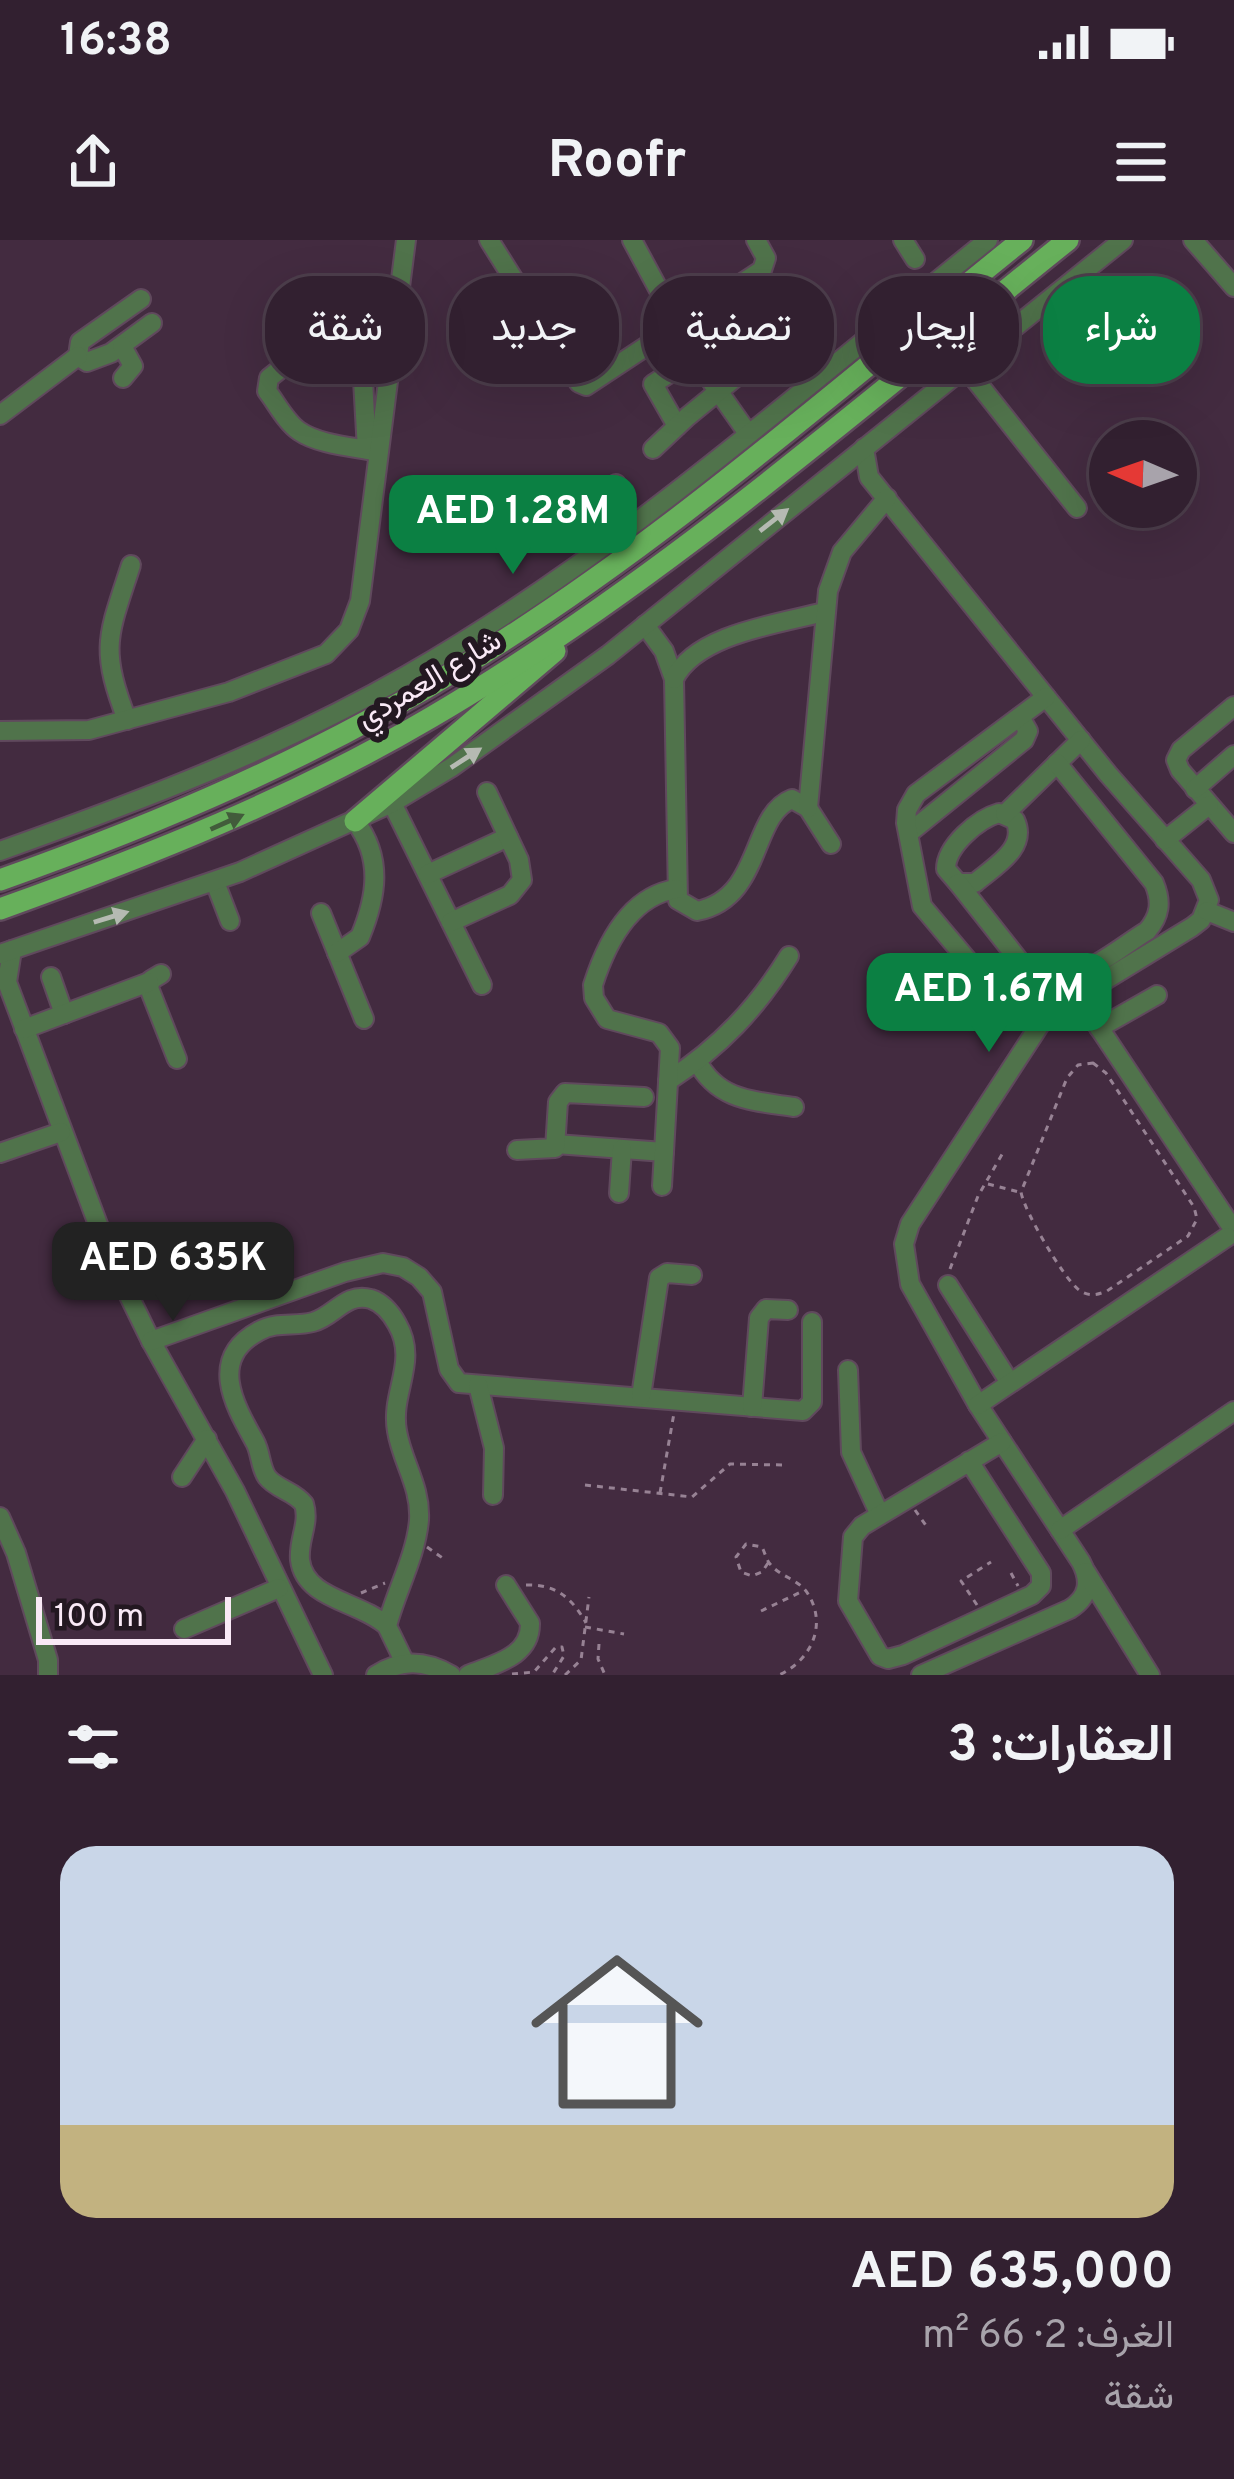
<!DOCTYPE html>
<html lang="ar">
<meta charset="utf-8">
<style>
body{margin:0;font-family:Overpass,Vazirmatn,sans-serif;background:#3a2838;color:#f1f3f6;direction:rtl;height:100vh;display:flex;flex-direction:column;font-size:45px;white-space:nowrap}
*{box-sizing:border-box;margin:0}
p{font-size:39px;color:#a8a3ab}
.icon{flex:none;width:66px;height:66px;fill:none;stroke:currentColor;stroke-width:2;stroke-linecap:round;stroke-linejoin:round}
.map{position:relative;height:1435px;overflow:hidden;direction:ltr}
.details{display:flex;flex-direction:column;background:#322030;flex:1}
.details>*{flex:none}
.banner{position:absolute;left:36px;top:36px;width:1164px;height:108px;direction:rtl;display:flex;gap:24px}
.needle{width:78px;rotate:272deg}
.fabs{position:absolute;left:1089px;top:180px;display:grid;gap:24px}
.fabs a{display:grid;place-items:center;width:108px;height:108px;border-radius:50%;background:#322030;box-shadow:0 12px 48px #0002,0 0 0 3px #4d3e4c;font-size:60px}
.scale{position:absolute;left:36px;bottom:30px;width:195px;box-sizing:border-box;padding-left:12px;border:6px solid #f9e9f6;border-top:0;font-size:33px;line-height:42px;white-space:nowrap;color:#f9e9f6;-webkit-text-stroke:9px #231821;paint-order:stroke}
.price{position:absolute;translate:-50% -102px;padding:0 27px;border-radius:24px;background:#0b8043;color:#fff;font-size:39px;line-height:78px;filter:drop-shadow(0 3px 6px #0008)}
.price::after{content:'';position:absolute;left:50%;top:72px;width:36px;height:27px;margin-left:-18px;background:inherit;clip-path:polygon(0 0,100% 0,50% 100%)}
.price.current{background:#222;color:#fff}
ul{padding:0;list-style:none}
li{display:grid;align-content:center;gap:24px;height:636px;padding:0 60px}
li span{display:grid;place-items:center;height:372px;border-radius:36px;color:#555}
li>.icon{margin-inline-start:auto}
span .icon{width:216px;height:216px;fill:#fffc;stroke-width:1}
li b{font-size:51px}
h2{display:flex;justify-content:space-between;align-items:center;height:144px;padding:0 60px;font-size:51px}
.pill{padding:0 42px;border-radius:48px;background:#322030;box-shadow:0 12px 48px #0002,0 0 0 3px #4d3e4c;font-size:42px;line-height:108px}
.pill.current{background:#0b8043;color:#fff}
.status{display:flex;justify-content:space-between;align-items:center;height:84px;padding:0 60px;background:#322030;direction:ltr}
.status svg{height:33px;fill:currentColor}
header{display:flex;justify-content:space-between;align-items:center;height:156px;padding:0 60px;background:#322030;font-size:54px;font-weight:700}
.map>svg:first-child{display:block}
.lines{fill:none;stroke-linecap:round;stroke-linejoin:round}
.minor-casing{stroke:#60495d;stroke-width:22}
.major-casing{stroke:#60495d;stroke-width:26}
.path{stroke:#978294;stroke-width:3;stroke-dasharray:6 6;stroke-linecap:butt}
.minor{stroke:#50734b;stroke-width:18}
.major{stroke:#67b05b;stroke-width:21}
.oneway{fill:#b5bab2}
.oneway2{fill:#425c3b}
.labels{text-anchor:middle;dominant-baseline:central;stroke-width:12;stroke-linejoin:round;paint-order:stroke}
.street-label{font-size:30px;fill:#f9e9f6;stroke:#231821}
</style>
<div class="status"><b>16:38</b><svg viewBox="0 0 49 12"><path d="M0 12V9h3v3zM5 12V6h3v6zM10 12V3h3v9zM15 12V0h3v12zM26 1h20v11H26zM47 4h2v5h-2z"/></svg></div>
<header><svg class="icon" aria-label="menu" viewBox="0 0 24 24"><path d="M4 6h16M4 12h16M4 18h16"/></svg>Roofr<svg class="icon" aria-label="share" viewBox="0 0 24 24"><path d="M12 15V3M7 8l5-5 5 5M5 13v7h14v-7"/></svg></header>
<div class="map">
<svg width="1234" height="1435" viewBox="0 0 1234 1435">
<rect width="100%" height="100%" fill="#432b40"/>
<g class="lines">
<defs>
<g id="minor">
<polyline points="489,0 579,143 586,146 762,30 766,18 756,0"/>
<polyline points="632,0 697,121 747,192"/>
<polyline points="903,0 915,19"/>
<polyline points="1193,0 1234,47"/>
<polyline points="141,59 80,102 78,116 87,122 111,113 152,83"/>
<polyline points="122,106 133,126 123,138"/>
<polyline points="965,127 1077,268"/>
<polyline points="0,175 78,116"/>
<polyline points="677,186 653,144 695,117"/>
<path d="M864,208l5,29 239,297 93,106 8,20 -8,20 -9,7 -131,80 -20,16 -131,201 -6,20 6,40 68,121 103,157c10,19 8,35 -11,47l-149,66"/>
<polyline points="653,209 687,177 796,88 798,73 789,61 774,61 697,121"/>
<path d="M367,210l-4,-70 -37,-37 -14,1 -43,34 -2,13c10,13 19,31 32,40 20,14 56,16 79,21"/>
<polyline points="616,244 625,258 625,289"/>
<path d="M645,385l19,26 10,28 4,221 19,11c66,-13 53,-96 95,-112l16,9 23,36"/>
<path d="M674,439c22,-45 104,-55 150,-67"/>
<polyline points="1234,466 1181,510 1176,520 1180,530 1234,593"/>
<path d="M127,480c-28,-73 -19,-84 4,-155"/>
<polyline points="0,491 89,490 229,452 326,414 349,390 360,361 406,0"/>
<polyline points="1195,549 1234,515"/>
<polyline points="392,563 482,745"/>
<polyline points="808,568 828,351 842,312 887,258"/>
<path d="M999,573l16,7c13,28 -20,46 -40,63h-17l-12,-14c0,-23 32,-50 53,-56z"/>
<polyline points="1005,574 1081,500"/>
<polyline points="909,593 1024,500 1028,491 1020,477"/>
<polyline points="1165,600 1209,565"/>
<path d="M0,611c140,-50 278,-102 407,-176 210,-120 393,-285 581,-435"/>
<polyline points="428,634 508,597"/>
<polyline points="215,642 230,681"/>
<path d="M958,643l71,90c36,24 86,-23 118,-42 13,-15 15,-29 7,-48l-97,-120"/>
<polyline points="1207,671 1234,682"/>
<polyline points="321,673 364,779"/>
<polyline points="451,682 510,655 522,640 519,620 487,552"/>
<polyline points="12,710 7,742 111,1019 151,1101 235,1251 323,1435"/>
<path d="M337,713l23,-16c17,-41 23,-79 -5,-116"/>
<polyline points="0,714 240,632 392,563 452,527 608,415 1123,0"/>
<polyline points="161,734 151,740 149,748 177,819"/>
<polyline points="51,737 64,774"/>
<polyline points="1078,756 1229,983"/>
<polyline points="1041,783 1002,761 922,666 906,583 907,570 916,554 1046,457"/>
<polyline points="1099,788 1157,755"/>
<polyline points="24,789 149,742"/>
<path d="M697,821c21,40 57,40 97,46"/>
<path d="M668,841c52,-34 89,-73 121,-125"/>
<polyline points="556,904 664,912"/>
<polyline points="517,910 555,908 558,862 565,853 644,857"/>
<polyline points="0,913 61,892"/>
<path d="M662,946l8,-138 -11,-15 -52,-14 -13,-21 -1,-13c13,-41 37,-89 83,-96"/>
<polyline points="619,953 622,909"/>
<polyline points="948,1045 1010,1143"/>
<polyline points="151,1101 345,1032 383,1023 403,1027 419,1037 432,1052 449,1129 459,1143 803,1171 812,1162 812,1082"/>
<polyline points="848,1130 851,1212 880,1275"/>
<polyline points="478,1145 494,1208 493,1255"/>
<polyline points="641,1156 659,1038 667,1033 692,1035"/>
<polyline points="978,1165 1227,997"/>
<polyline points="752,1167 759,1078 766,1069 788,1070"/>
<polyline points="969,1221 1041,1333 1041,1346 1032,1355 903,1415 888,1419 880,1416 848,1361 853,1297 862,1286 1002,1202"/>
<polyline points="182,1237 207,1199"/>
<polyline points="0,1277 16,1313 48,1420 48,1435"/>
<polyline points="1060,1290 1234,1171"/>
<polyline points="1086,1332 1150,1435"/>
<path d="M387,1386c-27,-25 -82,-26 -87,-66 -2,-21 10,-36 4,-56 -10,-13 -28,-15 -37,-27 -7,-10 -6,-24 -12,-35 -20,-36 -48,-83 4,-111 18,-10 36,-4 54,-9 22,-6 32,-30 58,-23 12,4 20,14 26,25 22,38 -7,68 0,107 5,31 24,55 22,89 -3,36 -23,71 -32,106l18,37"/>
<polyline points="184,1389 279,1348"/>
<path d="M376,1435c25,-16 49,-15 75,0"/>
<path d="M468,1435c26,-11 63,-18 62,-52l-24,-38"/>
</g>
<g id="major">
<polyline points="355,581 555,411"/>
<path d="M0,640c161,-57 317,-124 463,-214 200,-122 377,-280 559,-426"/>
<path d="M0,669c148,-53 294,-111 430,-191 229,-134 431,-312 638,-478"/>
</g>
</defs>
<use href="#minor" class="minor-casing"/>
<use href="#major" class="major-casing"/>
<g class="path">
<path d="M1093,823l13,10 88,134 3,12 -9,17 -81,55c-10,4 -18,6 -28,-1 -15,-11 -55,-79 -58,-98l46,-114 11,-13z"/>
<polyline points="988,944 1019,952"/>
<polyline points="950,1029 978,956 1004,911"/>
<polyline points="585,1245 692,1257 730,1224 784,1225"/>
<polyline points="660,1253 674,1173"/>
<polyline points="915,1270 927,1287"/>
<polyline points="427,1307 444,1319"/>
<path d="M768,1323l-6,9 -10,4 -11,-4 -5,-15 10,-13 16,3c3,6 4,12 8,17 10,13 29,15 38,30 20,32 2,67 -29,81"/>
<polyline points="1011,1333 1018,1346"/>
<path d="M526,1345c30,-1 46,13 60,38"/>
<polyline points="361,1353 385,1343"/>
<polyline points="977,1365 961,1341 991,1322"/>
<polyline points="761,1371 803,1351"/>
<polyline points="585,1387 624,1394"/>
<polyline points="599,1404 598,1419 605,1435"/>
<polyline points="512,1434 534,1432 556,1407 562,1407 564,1416 552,1435"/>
<polyline points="565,1435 581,1420 589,1357"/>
</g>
<use href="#minor" class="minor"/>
<use href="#major" class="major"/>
</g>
<defs><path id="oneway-solid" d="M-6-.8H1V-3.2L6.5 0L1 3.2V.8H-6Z" transform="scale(3)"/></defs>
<g class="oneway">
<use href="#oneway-solid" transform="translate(774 280) rotate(-38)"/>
<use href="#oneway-solid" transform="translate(466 518) rotate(-33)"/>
<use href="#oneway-solid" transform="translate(111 677) rotate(-17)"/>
</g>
<use class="oneway2" href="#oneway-solid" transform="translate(227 582) rotate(-24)"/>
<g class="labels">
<g class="street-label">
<text transform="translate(430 441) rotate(-31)">شارع العمردي</text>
</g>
</g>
</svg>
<div class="fabs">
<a><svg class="needle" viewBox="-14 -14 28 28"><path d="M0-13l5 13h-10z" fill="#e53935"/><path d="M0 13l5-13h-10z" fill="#a8a3ab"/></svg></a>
</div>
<div class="scale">100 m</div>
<b class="price" style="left:513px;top:337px">AED 1.28M</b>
<b class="price" style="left:989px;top:815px">AED 1.67M</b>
<b class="price current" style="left:173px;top:1084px">AED 635K</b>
<div class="banner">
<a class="pill current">شراء</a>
<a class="pill">إيجار</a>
<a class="pill">تصفية</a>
<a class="pill">جديد</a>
<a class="pill">شقة</a>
</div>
</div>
<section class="details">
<h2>العقارات: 3<svg class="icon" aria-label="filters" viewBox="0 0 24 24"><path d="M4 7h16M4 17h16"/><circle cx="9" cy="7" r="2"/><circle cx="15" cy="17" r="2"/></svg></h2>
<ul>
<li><span style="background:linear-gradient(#c9d6e8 75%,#c2b280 0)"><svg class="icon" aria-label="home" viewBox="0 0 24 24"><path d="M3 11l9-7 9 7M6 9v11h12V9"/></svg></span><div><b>AED 635,000</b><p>الغرف: 2 · 66 m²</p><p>شقة</p></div></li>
</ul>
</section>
